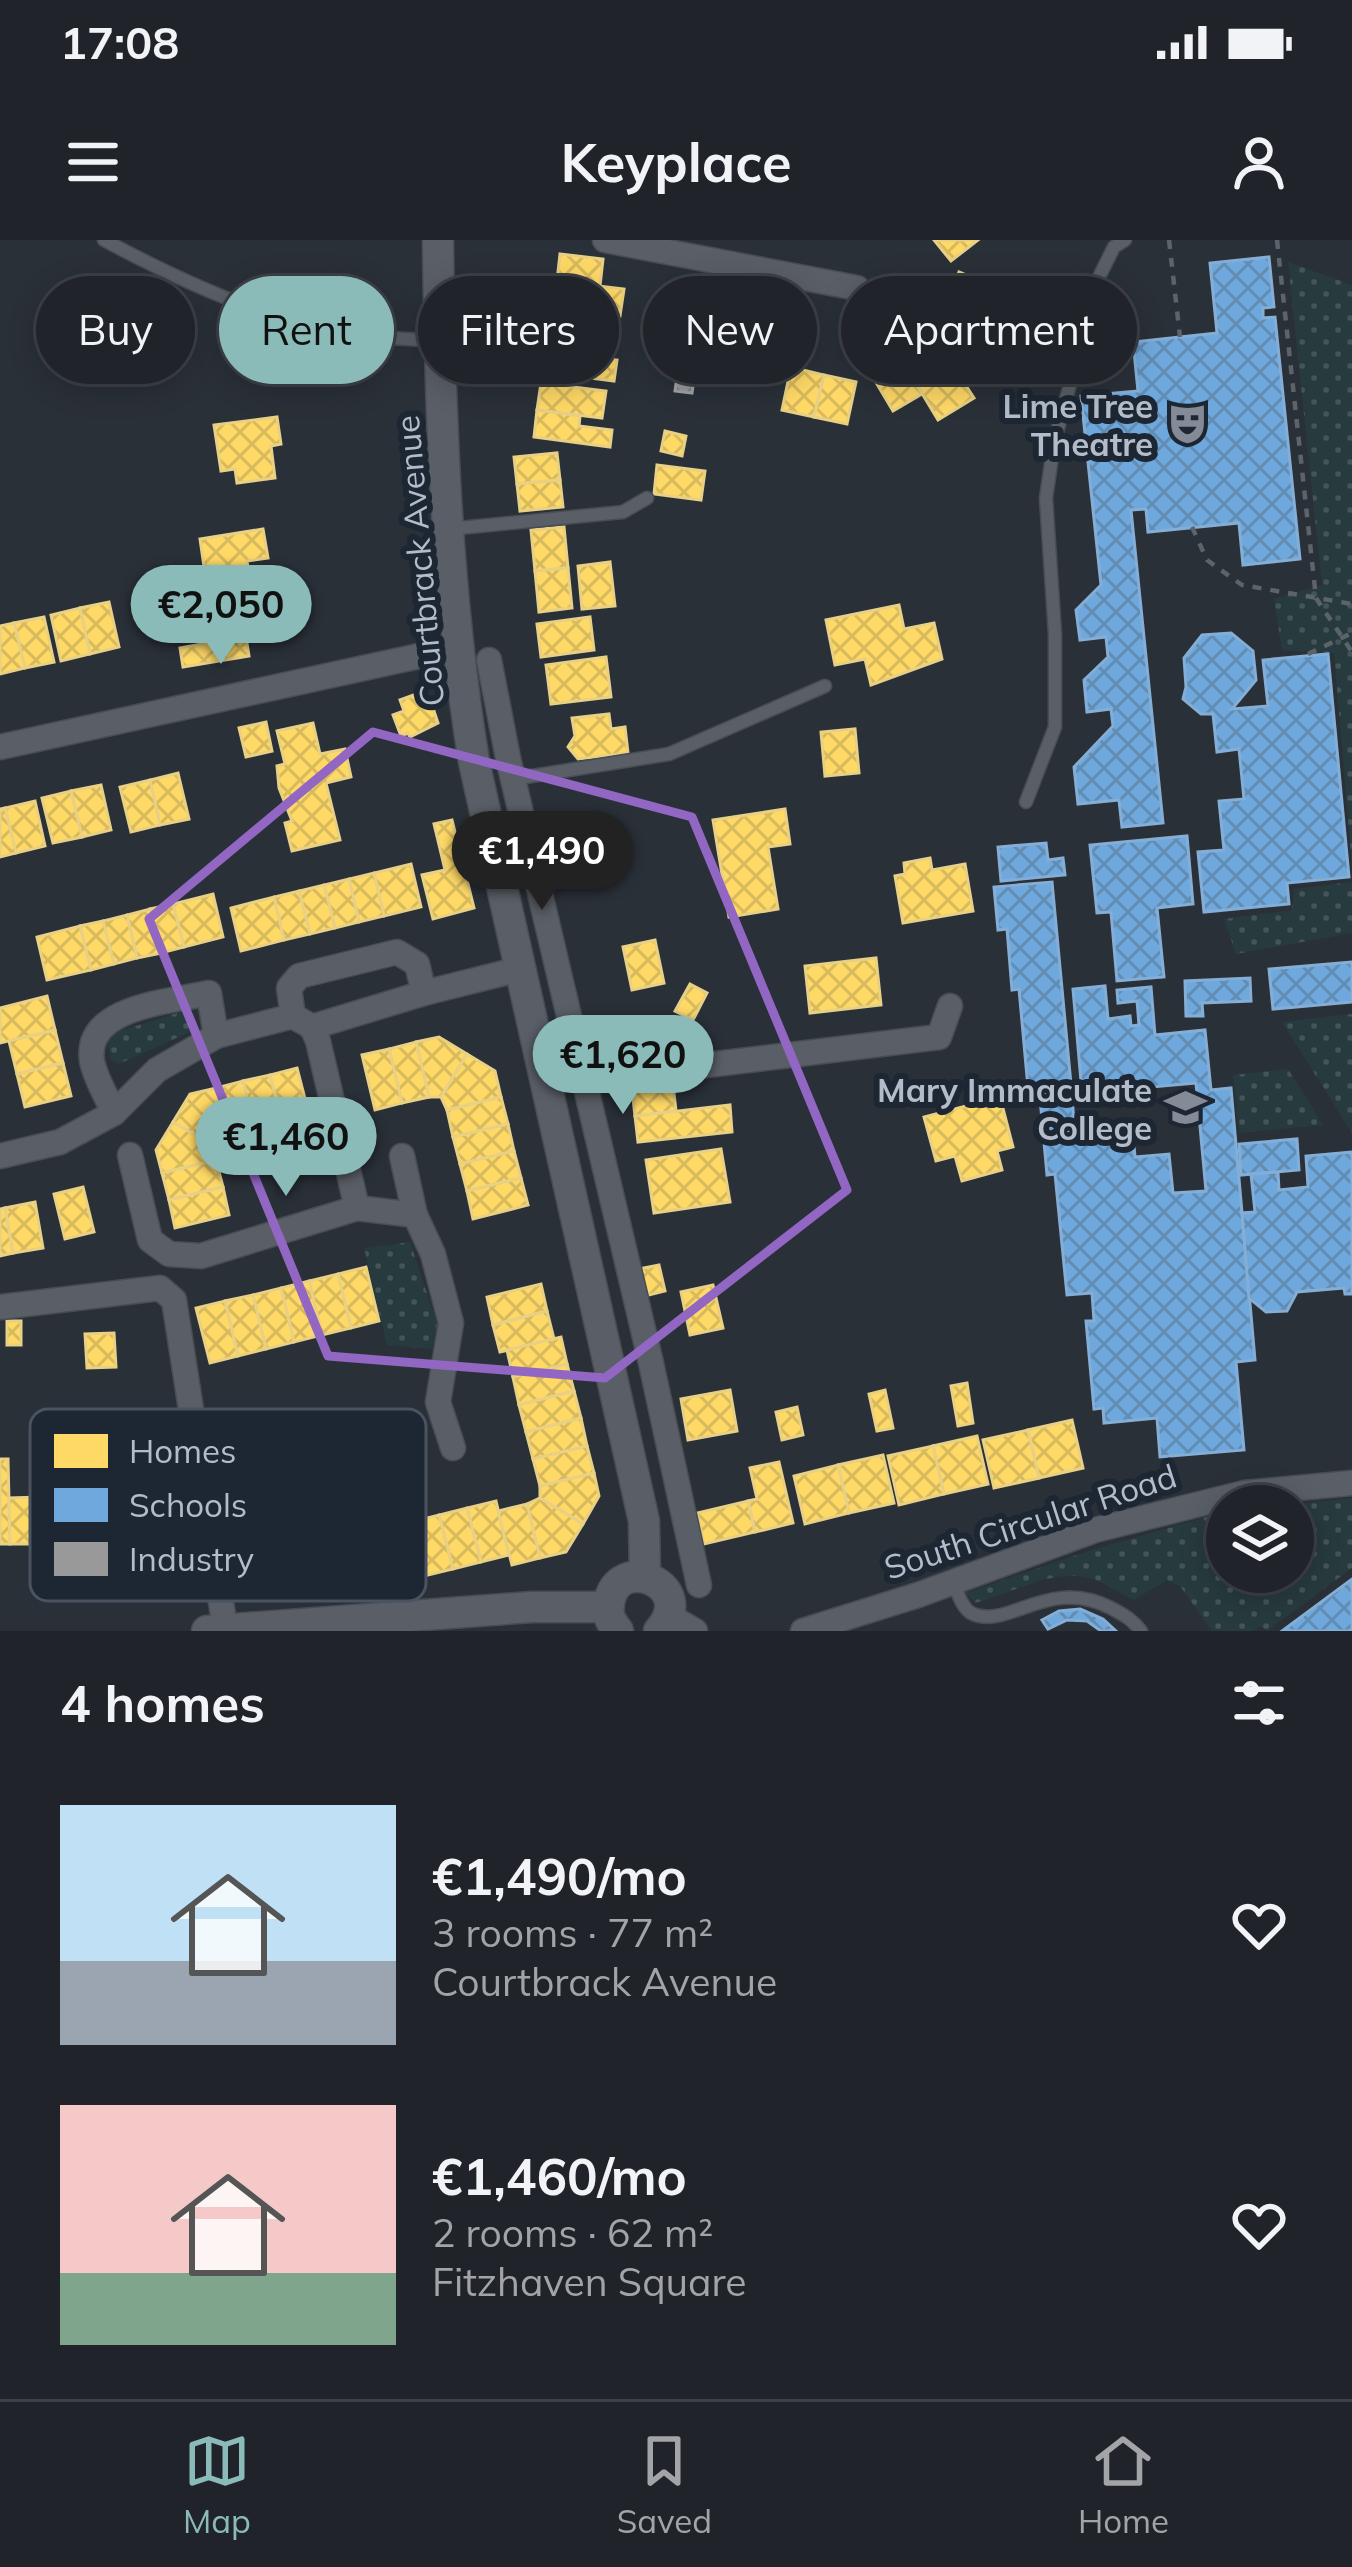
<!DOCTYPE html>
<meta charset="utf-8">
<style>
body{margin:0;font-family:Mulish,sans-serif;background:#282c32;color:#f1f3f6;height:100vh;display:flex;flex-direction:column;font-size:45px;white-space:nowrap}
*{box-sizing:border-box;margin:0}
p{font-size:39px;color:#a2a4a8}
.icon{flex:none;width:66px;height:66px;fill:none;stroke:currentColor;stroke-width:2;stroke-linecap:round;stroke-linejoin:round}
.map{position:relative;height:1391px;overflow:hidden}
.details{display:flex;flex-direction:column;background:#20242a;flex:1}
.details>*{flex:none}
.hud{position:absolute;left:36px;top:36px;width:1281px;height:108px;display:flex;gap:24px}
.fabs{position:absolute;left:1206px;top:1245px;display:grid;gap:24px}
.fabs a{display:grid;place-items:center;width:108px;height:108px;border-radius:50%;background:#20242a;box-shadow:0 6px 30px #0003,0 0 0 3px #3d4147;font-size:60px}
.price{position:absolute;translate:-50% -102px;padding:0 27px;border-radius:42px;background:#8bbbb9;color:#111;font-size:39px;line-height:78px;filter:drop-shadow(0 3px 6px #0008)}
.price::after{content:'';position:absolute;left:50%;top:72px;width:36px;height:27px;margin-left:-18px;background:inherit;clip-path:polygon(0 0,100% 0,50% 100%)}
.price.current{background:#222;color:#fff}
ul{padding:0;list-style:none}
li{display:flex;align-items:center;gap:36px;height:300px;padding:0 60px}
li span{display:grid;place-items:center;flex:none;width:336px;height:240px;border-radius:0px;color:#555}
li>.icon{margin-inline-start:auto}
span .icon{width:144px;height:144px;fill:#fffc;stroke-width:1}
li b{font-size:51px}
h2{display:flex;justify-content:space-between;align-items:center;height:144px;padding:0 60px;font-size:51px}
.chip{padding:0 42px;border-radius:54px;background:#20242a;box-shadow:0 6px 30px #0003,0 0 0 3px #3d4147;font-size:42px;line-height:108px}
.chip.current{background:#8bbbb9;color:#111}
.status{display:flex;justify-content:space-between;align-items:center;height:84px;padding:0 60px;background:#20242a;direction:ltr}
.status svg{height:33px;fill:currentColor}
header{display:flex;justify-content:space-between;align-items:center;height:156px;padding:0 60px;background:#20242a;font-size:54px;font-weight:700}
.menu{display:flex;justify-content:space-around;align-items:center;height:168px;border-top:3px solid #3d4147;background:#20242a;font-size:33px;color:#a2a4a8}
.menu a{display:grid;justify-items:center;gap:6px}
.menu .current{color:#8bbbb9}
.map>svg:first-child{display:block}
.grass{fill:url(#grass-dots)}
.homes{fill:url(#homes-cross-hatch);stroke:#e8d084;stroke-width:3}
.schools{fill:url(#schools-cross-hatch);stroke:#84aed6;stroke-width:3}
.industry{fill:url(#industry-cross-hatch);stroke:#a1a4a7;stroke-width:3}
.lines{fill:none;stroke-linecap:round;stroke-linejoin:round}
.service-casing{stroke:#484c53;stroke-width:15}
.minor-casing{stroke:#484c53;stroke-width:27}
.tertiary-casing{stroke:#484c53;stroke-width:33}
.path{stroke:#5d636a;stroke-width:4.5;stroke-dasharray:9 9;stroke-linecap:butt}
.service{stroke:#5a5e66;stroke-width:12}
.minor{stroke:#5a5e66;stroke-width:24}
.tertiary{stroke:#5a5e66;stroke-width:30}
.marked{fill:none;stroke:#9266c3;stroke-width:9;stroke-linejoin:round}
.labels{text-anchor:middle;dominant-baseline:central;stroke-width:12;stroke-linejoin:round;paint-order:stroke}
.poi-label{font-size:33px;font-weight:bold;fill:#b4bcc9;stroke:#1d2633;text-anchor:end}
.street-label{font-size:33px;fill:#b4bcc9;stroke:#1d2633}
.key{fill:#1d2633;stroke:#4a5360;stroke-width:3}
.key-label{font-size:33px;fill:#b4bcc9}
</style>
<div class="status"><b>17:08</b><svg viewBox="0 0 49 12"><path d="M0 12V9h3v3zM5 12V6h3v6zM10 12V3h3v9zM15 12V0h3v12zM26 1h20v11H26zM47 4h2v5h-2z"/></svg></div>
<header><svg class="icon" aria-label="menu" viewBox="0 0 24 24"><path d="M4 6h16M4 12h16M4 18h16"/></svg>Keyplace<svg class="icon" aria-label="person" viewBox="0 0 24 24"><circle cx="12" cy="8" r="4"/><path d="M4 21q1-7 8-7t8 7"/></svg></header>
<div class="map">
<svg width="1352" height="1391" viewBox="0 0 1352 1391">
<defs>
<pattern id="grass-dots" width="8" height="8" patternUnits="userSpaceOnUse" patternTransform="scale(3)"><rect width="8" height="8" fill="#273a3e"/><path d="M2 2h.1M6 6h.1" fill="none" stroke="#445559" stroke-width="1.8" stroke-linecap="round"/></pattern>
<pattern id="homes-cross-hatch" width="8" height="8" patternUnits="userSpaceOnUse" patternTransform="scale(3)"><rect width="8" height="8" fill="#ffd966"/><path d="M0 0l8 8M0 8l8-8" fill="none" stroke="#d7b95e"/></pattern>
<pattern id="schools-cross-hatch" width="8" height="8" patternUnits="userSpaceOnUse" patternTransform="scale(3)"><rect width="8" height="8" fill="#6fa8dc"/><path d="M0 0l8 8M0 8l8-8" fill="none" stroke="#618cb4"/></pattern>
<pattern id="industry-cross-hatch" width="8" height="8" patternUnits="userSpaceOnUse" patternTransform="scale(3)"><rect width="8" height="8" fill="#999"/><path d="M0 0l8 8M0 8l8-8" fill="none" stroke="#808182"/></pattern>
</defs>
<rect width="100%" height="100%" fill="#2a3038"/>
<g class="grass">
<polygon points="1288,22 1352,45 1352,627 1334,413 1282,410 1274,359 1322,345"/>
<polygon points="1352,642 1352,693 1236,714 1224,679 1292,670 1294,649"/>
<polygon points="187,770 192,778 192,791 119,824 111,820 106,794 113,786 126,789"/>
<polygon points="1352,774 1352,893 1282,782"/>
<polygon points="1288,829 1323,885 1239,893 1233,835"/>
<polygon points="410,1002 437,1083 432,1109 387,1105 364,1008"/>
<path d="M1352,1258v70l-85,63 -7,-5 -7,5h-41l-32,-45 -13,-6 -33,20c-15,-6 -28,-18 -44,-22 -39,-10 -78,16 -115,25l-10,-10 124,-42 138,-40v61h66v-66h-22z"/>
</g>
<g class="homes">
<polygon points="934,0 978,0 951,21"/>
<polygon points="560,14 603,19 600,46 557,41"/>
<polygon points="959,32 999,49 987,80 946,63"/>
<polygon points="557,41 624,49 620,76 553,68"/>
<polygon points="946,63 987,80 974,111 934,94"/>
<polygon points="651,67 682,70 680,93 648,89"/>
<polygon points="550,78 593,83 589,110 546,105"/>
<polygon points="716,78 750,83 743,126 710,120"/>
<polygon points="750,83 783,88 776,131 743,126"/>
<polygon points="929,99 950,134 956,130 974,158 938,180 900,117"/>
<polygon points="546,105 589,110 589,117 617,120 614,141 544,132"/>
<polygon points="900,117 922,154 893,171 871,134"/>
<polygon points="791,127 824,135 814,177 782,170"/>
<polygon points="824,135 856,142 847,184 814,177"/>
<polygon points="541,143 606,151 602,178 537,170"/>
<polygon points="537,170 580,176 579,186 612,190 610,207 534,197"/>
<polygon points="277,177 281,204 271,206 275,238 237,243 235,229 221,231 214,185"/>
<polygon points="665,191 686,196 682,216 661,211"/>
<polygon points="557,213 560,240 517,244 514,217"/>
<polygon points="657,225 705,231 701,260 654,254"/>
<polygon points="560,240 563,267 520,271 517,244"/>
<polygon points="564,287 568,328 535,331 531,290"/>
<polygon points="263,289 268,318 247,321 257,382 244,384 249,416 183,427 180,408 202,404 200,390 214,388 212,373 202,375 198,348 207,347 200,299"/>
<polygon points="610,322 615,366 582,369 578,326"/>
<polygon points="568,328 572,368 539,372 535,331"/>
<polygon points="109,362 119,407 90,414 80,368"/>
<polygon points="899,365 904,389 934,383 942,419 871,445 865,419 835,425 826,380"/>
<polygon points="80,368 90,414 61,421 51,375"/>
<polygon points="44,377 54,422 25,428 14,383"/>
<polygon points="590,377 594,410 541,417 537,384"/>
<polygon points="14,383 25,428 0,434 0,386"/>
<polygon points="606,417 611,457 551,464 546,425"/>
<polygon points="422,452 426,464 431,462 438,483 410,497 408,493 401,496 393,475 404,471 400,460"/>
<polygon points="609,474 611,489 625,487 628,513 578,519 568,507 575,496 572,478"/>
<polygon points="266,482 272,511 246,517 239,488"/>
<polygon points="313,483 320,514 345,509 351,537 326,543 340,600 292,611 285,583 292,581 279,548 277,526 285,524 277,491"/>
<polygon points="855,489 859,533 825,536 821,492"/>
<polygon points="178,533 189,579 160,585 150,540"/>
<polygon points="150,540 160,585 131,592 120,547"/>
<polygon points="101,545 111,590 82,597 71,551"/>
<polygon points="71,551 82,597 53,603 42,558"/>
<polygon points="35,561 45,606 16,613 5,568"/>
<polygon points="5,568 16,613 0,617 0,569"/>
<polygon points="785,569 790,604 768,607 778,669 729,677 713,580"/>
<polygon points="452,580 474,668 433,679 422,635 445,630 434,584"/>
<polygon points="930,618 932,630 965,624 973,671 903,683 895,636 905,634 904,623"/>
<polygon points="411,624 421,667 384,676 374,633"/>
<polygon points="374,633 384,676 359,682 349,639"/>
<polygon points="349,639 359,682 335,688 324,645"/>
<polygon points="324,645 335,688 310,694 299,651"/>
<polygon points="299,651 310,694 284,700 274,657"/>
<polygon points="213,654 223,697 184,707 173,664"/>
<polygon points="274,657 284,700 241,711 231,668"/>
<polygon points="173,664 184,707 161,713 150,669"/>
<polygon points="150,669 161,713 137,718 127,675"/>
<polygon points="127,675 137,718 114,724 103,681"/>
<polygon points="103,681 114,724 91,730 80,686"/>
<polygon points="80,686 91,730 47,740 37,697"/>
<polygon points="655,700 664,743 632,750 623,707"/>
<polygon points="876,718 881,765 810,773 805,726"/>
<polygon points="690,744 707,753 693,780 675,771"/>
<polygon points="47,756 55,790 0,803 0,768"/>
<polygon points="55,790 63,823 17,834 9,801"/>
<polygon points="439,797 467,814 441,857 429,857 416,802"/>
<polygon points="416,802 429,857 402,863 389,809"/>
<polygon points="389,809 402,863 375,870 362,815"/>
<polygon points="467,814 495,831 501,857 447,870 441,857"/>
<polygon points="63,823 71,856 25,867 17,834"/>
<polygon points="297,828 311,882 284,889 270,835"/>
<polygon points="270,835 284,889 256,896 243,841"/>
<polygon points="243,841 256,896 229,902 216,848"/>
<polygon points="673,845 676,871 635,876 632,850"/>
<polygon points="216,848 229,902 216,908 173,882 190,854"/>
<polygon points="501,857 508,884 453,897 447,870"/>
<polygon points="1000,857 1013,907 997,911 1002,930 962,941 955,916 936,921 924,877"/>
<polygon points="730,865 732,892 638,902 635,876"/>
<polygon points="173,882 216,908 216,920 162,933 156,910"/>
<polygon points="508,884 514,911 460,924 453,897"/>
<polygon points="721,909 730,962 654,973 646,920"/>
<polygon points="514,911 521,938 467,951 460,924"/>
<polygon points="216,920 223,947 169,960 162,933"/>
<polygon points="521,938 528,965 473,979 467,951"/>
<polygon points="83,947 94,992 65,999 54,954"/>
<polygon points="223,947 229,975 175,988 169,960"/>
<polygon points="35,962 43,1008 13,1013 5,968"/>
<polygon points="5,968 13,1013 0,1016 0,969"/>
<polygon points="659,1025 665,1051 645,1056 639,1029"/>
<polygon points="366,1027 379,1081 351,1088 338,1034"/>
<polygon points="338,1034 351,1088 322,1095 309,1041"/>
<polygon points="309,1041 322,1095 294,1102 281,1048"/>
<polygon points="541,1044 547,1071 493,1085 487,1057"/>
<polygon points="713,1045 723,1088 690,1095 681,1052"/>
<polygon points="281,1048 294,1102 266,1109 253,1055"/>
<polygon points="253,1055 266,1109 238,1116 225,1061"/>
<polygon points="225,1061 238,1116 210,1123 196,1068"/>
<polygon points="547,1071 554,1099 500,1112 493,1085"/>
<rect x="7" y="1081" width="14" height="24"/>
<polygon points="114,1093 116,1127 87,1128 85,1094"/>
<polygon points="561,1097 567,1124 513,1137 507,1110"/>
<polygon points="567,1124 574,1151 519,1165 513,1137"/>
<polygon points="967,1143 973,1183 958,1186 951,1146"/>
<polygon points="730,1150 737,1191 688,1200 681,1159"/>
<polygon points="885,1150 893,1188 877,1191 869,1154"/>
<polygon points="574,1151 581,1178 526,1192 519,1165"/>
<polygon points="797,1167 803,1195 782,1200 776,1172"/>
<polygon points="581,1178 587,1206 533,1219 526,1192"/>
<polygon points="1072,1180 1083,1228 1039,1238 1028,1190"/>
<polygon points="1028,1190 1039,1238 994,1248 983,1200"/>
<polygon points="977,1196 988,1244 944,1254 933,1206"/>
<polygon points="587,1206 594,1233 540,1246 533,1219"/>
<polygon points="933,1206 944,1254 899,1265 888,1216"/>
<polygon points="883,1215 894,1263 849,1273 838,1225"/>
<polygon points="0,1219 8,1219 10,1304 0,1304"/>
<polygon points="779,1222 793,1283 755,1292 748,1261 757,1259 750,1228"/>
<polygon points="838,1225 849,1273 805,1284 794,1236"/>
<polygon points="594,1233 599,1256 583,1284 540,1258 540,1246"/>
<polygon points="41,1257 42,1304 10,1304 9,1258"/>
<polygon points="540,1258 583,1284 566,1312 540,1318 527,1264"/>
<polygon points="496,1261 509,1315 481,1322 467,1268"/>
<polygon points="748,1261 755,1292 704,1304 697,1273"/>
<polygon points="527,1264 540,1318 512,1325 498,1271"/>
<polygon points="467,1268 481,1322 453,1329 439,1275"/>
<polygon points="439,1275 453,1329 424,1336 411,1282"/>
</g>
<g class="schools">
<polygon points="1269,17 1274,67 1263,68 1263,78 1275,77 1300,319 1243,325 1239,283 1148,292 1146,269 1131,270 1163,583 1122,587 1119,560 1078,564 1074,527 1113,486 1111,469 1087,472 1084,440 1108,417 1106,397 1080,400 1076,370 1101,345 1081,156 1138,151 1133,102 1217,93 1210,23"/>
<polygon points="1231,393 1253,411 1256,440 1232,469 1268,466 1263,420 1328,414 1349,637 1287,643 1289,664 1204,672 1198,612 1224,610 1219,561 1244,559 1239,509 1217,512 1213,474 1201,474 1183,459 1186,447 1184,418 1202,395"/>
<polygon points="1187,596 1193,664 1157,668 1164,737 1117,741 1111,672 1097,673 1090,605"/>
<polygon points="1046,603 1048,620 1063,618 1065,635 1001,641 998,607"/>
<polygon points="1052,642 1072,855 1029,859 1019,749 1012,750 1007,689 998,690 994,647"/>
<polygon points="1352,722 1352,762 1273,769 1269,729"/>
<polygon points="1250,738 1251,761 1202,763 1203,776 1186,776 1185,741"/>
<polygon points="1105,746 1108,779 1130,776 1131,786 1139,785 1137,761 1118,763 1117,750 1151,747 1155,795 1205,790 1211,850 1231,848 1255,1120 1236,1122 1244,1210 1160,1217 1157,1178 1104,1183 1103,1168 1094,1169 1086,1081 1094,1081 1092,1053 1067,1055 1055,934 1047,935 1040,858 1072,855 1075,899 1133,894 1135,917 1169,914 1173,953 1206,951 1196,843 1082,853 1073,749"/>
<polygon points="1297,899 1299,930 1241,935 1239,904"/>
<polygon points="1352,912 1352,1054 1345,1054 1344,1048 1297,1052 1287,1071 1266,1072 1249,1058 1242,973 1255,972 1251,934 1278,932 1279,950 1308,947 1306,916"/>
<polygon points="1352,1339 1352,1391 1282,1391"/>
<polygon points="1080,1369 1103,1379 1116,1391 1101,1391 1087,1381 1067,1380 1048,1389 1042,1380 1059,1371"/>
</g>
<polygon class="industry" points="683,94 700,97 692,153 675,151"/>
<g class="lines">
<defs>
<g id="service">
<path d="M104,0c110,59 208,100 334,100"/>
<polyline points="449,289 623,272 647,258"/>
<polyline points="513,539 669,514 825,446"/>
<polyline points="1026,562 1055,487 1055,394 1046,258 1054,203 1100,35 1114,7 1125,0"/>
<path d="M953,1342c5,11 9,27 20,32 36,15 76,-38 138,-6 13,7 21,11 30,23"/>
</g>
<g id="minor">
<polyline points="605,0 857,48"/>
<polyline points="489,420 508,518 651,1123 699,1345"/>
<polyline points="0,507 456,408"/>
<polyline points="293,776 289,748 299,736 397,712 417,724 424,753"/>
<polyline points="583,840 939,797 950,766"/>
<path d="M114,873c-7,-16 -19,-35 -22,-52 -8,-55 78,-59 117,-68l7,43"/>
<polyline points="130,915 150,1000 169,1014 201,1016 357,968 318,801 312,787"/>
<polyline points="0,916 60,902 114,873 157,830 216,796 293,776 312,787 424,753 520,729"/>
<polyline points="402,916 415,975"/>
<polyline points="357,968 415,975 433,1014 451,1083 438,1162 453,1208"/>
<polyline points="0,1067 160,1048 174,1060 225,1388"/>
<polyline points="669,1376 695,1391"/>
<polyline points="803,1391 918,1355 1095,1290 1244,1253 1352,1243"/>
</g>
<g id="tertiary">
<path d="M438,0c2,175 8,349 36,522l170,759 1,56"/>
<polyline points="207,1391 532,1367 608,1367"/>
<path d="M618,1391c-7,-9 -11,-15 -9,-27 6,-53 91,-20 50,27"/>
</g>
</defs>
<use href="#service" class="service-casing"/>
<use href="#minor" class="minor-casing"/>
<use href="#tertiary" class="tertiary-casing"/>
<g class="path">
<polyline points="1169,0 1180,97"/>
<polyline points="1277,0 1316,358 1352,412"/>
<polyline points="1192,287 1207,320 1242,345 1352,364"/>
<polyline points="1308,414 1352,393"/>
</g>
<use href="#service" class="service"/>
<use href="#minor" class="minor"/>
<use href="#tertiary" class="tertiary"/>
</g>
<path class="marked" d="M373,492l319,85 155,373 -242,188 -277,-22 -179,-437z"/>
<defs>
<symbol id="theatre-bare" viewBox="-9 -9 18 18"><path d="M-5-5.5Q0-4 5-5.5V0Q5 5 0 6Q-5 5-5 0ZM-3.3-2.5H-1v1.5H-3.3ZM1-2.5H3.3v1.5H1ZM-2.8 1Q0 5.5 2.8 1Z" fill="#848b96" stroke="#1d2633" stroke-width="2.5" paint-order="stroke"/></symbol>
<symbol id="university-bare" viewBox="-9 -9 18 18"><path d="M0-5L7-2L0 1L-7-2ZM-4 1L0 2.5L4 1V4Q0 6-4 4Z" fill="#848b96" stroke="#1d2633" stroke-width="2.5" paint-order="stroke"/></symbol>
</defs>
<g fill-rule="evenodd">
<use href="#theatre-bare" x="1158" y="154" width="59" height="59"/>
<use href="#university-bare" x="1156" y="838" width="59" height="59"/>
</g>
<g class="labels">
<g class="poi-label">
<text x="1153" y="165">Lime Tree<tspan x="1153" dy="38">Theatre</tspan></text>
<text x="1152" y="849">Mary Immaculate<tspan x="1152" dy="38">College</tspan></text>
</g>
<g class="street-label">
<text transform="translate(419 321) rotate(-95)">Courtbrack Avenue</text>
<text transform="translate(1030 1281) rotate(-18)">South Circular Road</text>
</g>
</g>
<rect x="30" y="1169" width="396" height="192" rx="18" class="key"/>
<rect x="54" y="1194" width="54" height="34" fill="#ffd966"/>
<rect x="54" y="1248" width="54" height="34" fill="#6fa8dc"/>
<rect x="54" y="1302" width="54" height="34" fill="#999"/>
<g class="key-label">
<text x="129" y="1223">Homes</text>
<text x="129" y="1277">Schools</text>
<text x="129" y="1331">Industry</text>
</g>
</svg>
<div class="fabs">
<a><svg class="icon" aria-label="layers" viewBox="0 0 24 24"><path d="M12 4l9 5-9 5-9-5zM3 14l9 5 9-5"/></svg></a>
</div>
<b class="price" style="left:221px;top:427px">€2,050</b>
<b class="price current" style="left:542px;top:673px">€1,490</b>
<b class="price" style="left:623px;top:877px">€1,620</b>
<b class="price" style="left:286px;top:959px">€1,460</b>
<div class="hud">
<a class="chip">Buy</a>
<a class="chip current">Rent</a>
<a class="chip">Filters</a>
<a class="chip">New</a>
<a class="chip">Apartment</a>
</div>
</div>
<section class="details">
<h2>4 homes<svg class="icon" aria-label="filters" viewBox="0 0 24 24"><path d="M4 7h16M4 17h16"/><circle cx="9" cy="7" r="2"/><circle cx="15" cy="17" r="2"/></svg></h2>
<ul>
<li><span style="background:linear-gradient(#bfe0f5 65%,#9aa5b1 0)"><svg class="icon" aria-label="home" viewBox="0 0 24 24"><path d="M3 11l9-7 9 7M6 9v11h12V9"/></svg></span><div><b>€1,490/mo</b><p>3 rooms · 77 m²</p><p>Courtbrack Avenue</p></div><svg class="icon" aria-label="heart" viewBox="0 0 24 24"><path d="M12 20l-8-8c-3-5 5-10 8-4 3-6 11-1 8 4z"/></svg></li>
<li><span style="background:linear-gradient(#f6c9c9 70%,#7fa58c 0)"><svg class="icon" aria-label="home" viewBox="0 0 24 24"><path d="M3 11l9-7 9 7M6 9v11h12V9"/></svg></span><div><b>€1,460/mo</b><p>2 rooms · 62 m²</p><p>Fitzhaven Square</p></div><svg class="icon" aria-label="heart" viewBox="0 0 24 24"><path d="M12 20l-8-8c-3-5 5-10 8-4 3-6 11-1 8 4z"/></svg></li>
</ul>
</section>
<nav class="menu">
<a class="current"><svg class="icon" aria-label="map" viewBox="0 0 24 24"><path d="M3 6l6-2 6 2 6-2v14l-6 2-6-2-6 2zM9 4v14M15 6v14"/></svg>Map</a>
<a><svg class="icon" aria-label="saved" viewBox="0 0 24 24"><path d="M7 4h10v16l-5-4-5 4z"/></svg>Saved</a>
<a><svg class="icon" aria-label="home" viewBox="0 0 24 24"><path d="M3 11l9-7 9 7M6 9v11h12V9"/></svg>Home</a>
</nav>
